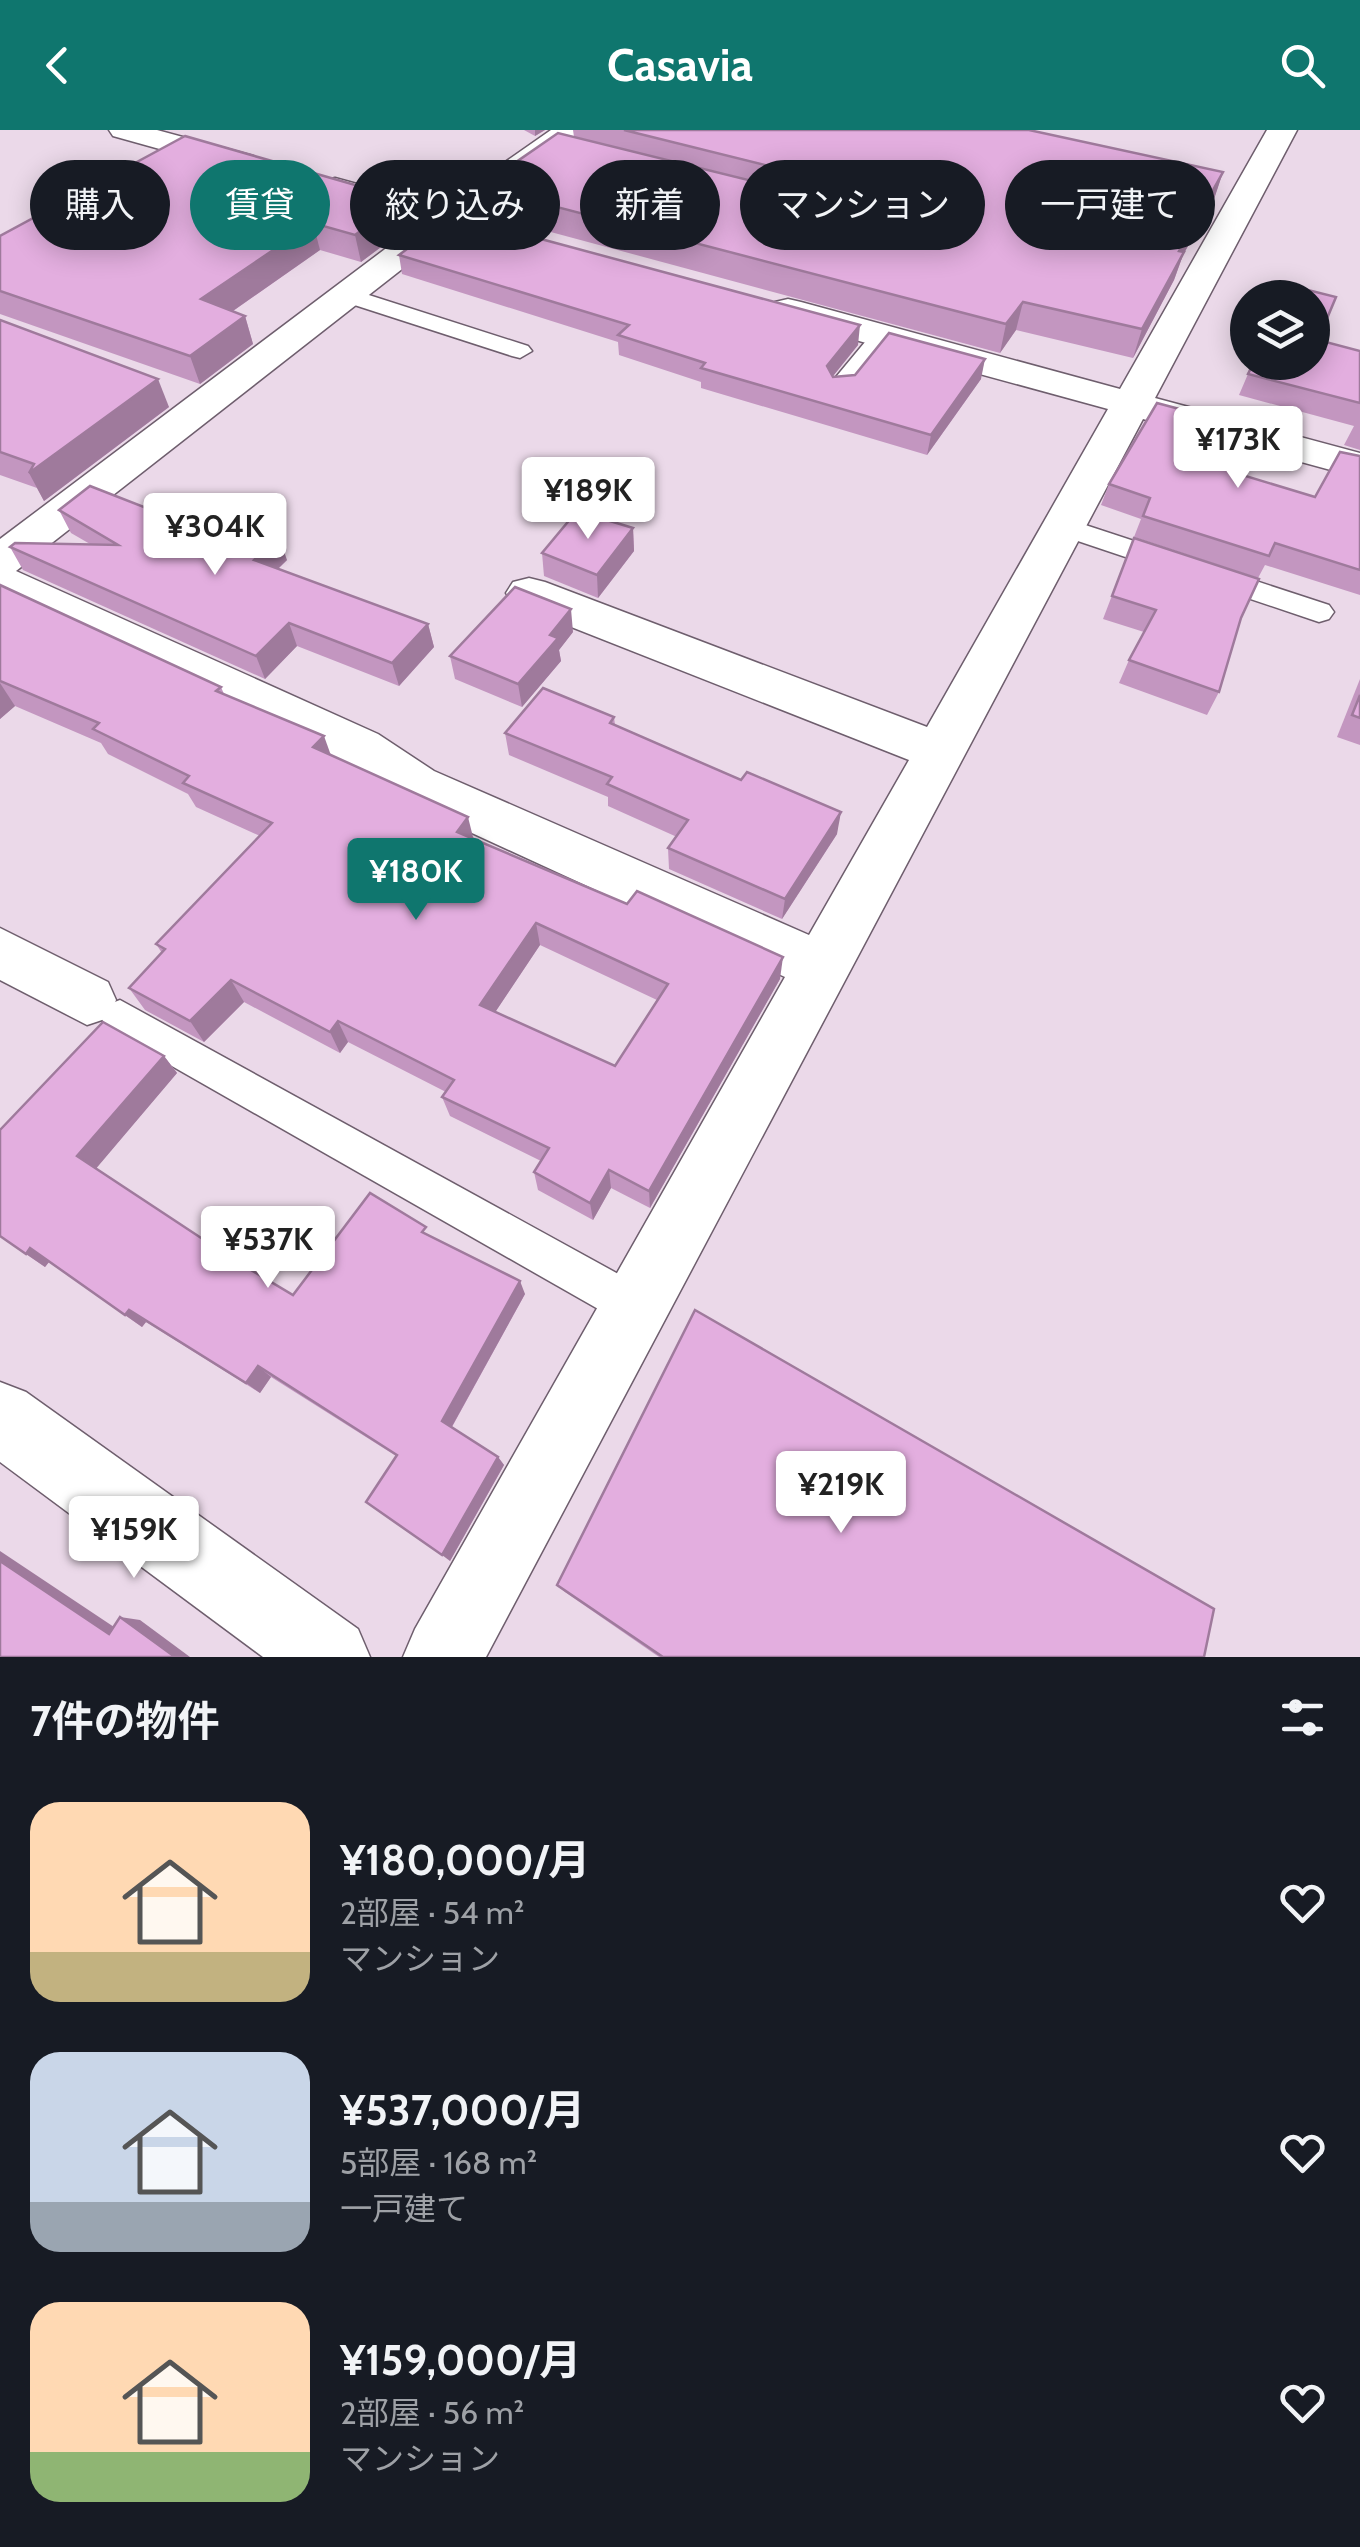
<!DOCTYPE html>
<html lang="ja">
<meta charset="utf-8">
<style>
body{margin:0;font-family:Cabin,"Noto Sans JP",sans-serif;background:#242831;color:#f1f3f6;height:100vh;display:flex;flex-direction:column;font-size:38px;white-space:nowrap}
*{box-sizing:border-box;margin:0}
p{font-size:32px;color:#9ea1a6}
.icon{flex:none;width:55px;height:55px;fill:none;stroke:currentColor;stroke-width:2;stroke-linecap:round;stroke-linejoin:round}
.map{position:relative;height:1527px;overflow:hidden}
.side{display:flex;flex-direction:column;background:#171b24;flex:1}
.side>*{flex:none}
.top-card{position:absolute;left:30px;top:30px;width:1300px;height:90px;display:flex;gap:20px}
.tools{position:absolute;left:1230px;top:150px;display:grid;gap:20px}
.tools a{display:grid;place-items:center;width:100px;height:100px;border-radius:50%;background:#171b24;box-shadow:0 5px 25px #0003;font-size:50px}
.price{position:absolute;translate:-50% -85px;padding:0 22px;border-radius:10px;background:#fff;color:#222;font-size:32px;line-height:65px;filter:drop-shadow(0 2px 5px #0008)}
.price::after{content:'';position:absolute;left:50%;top:60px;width:30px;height:22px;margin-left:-15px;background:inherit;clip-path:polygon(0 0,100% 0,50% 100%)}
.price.active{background:#0f766e;color:#fff}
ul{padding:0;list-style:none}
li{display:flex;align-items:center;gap:30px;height:250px;padding:0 30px}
li span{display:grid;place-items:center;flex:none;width:280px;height:200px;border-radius:30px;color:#555}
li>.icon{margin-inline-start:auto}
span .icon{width:120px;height:120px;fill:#fffc;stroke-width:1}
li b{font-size:42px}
h2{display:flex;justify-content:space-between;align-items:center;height:120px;padding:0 30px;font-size:42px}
.tag{padding:0 35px;border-radius:45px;background:#171b24;box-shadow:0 5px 25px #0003;font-size:35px;line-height:90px}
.tag.active{background:#0f766e;color:#fff}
header{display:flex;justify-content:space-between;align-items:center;height:130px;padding:0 30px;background:#0f766e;color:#fff;font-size:45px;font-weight:800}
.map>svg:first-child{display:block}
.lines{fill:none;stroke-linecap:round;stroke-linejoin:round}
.service-casing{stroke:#6e5e6d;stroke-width:3}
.minor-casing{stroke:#6e5e6d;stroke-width:3}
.service{fill:#fff;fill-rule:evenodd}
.minor{fill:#fff;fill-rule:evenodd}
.wall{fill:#c396c0;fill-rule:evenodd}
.shaded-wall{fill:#9f7a9c}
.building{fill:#e3aedf;stroke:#9f7a9c;stroke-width:2.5;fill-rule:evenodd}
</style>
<header><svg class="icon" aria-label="back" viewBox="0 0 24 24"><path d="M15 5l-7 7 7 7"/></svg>Casavia<svg class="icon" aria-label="search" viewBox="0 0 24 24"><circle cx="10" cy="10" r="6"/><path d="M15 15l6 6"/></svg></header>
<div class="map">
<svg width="1360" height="1527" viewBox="0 0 1360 1527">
<rect width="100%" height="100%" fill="#ebd9e9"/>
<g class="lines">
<defs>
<g id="service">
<polygon points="347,158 528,216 532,221 520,228 512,226 339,170 336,165 339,160"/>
<polygon points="883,198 895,205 891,210 849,263 831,263 828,258 831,253 875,200"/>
<polygon points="1067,389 1329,475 1334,482 1329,489 1319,492 1057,404 1053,398 1057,392"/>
<polygon points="120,870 651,1162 658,1177 651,1192 636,1199 621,1192 107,899 101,887 107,875"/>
</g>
<g id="minor">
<polygon points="109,0 157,0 253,26 257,33 253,40 242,42 113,6"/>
<polygon points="551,0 586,0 472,85 529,101 534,108 529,115 517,118 452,100 16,441 378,604 434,641 809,805 909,630 513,474 506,463 513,452 529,448 545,452 927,597 1108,279 775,188 770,180 775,172 788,169 801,172 1120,259 1267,0 1297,0 1155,268 1360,323 1360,348 1143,289 486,1527 403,1527 415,1499 785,847 398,669 342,630 0,469 0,409 421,92 324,65 319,58 324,51 335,48 441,77"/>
<polygon points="0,798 108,852 116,870 108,888 87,895 0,850"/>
<polygon points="0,1252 26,1262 358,1499 370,1527 263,1527 0,1332"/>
</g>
</defs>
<use href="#service" class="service-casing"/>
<use href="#minor" class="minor-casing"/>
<use href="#service" class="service"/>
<use href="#minor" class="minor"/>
</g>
<g class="wall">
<polygon points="524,0 545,0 535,6"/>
<polygon points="573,0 1029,0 1223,42 1214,69 1183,125 1174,150 1133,228 1016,200 1000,223 484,84 480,57 574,7"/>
<polygon points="404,69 409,96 361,132 320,120 233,181 245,186 253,214 200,254 0,184 0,106"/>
<polygon points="399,125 858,215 833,246 981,249 927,325 701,258 701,252 619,225 618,212 402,144"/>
<polygon points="0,190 169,277 44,371 37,358 0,345"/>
<polygon points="1318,210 1360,221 1360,320 1344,315 1354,296 1239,265 1248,244"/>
<polygon points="1360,326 1360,465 1265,435 1258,448 1134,407 1141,389 1101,375 1109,354 1229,341 1315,367"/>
<polygon points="59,380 172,388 287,430 278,439 428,494 434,517 399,556 297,516 265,549 23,440 10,417 90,414 71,403"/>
<polygon points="633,398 634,421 598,468 544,446 542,423"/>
<polygon points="1134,408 1241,488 1219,562 1207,585 1119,553 1129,530 1144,502 1103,489"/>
<path d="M0,455l221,102 3,7 107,61 142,84 307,140 -130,229 -39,-20 -18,32 -55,-30 -4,-18 7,-11 -91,-45 -8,-19 4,-5 -98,-50 -8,11 -96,-51 -40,40 -59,-32 -16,-22 33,-35 -6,-9 104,-108 -64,-29 -8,-13 -80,-40 -7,-11 -86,-37 -15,13zM540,815l117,55 -42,66 -120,-54z"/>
<polygon points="573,502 559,520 561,531 522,577 455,549 450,526"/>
<polygon points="1360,549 1360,615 1337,607"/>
<polygon points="614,587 615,595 837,704 782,789 669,739 668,718 677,707 608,676 608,667 509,625 505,603"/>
<polygon points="164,926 177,943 96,1038 236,1131 293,1165 430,1106 525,1164 452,1297 498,1327 504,1335 450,1431 396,1326 271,1247 260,1263 146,1192 142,1197 49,1132 45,1137 0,1106"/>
<polygon points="557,1455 1204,1527 659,1527 565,1462"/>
</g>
<g class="shaded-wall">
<polygon points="535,0 545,0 535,6"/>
<polygon points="1223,42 1214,69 1183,125 1174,150 1133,228 1142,199 1179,121"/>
<polygon points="404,69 409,96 361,132 355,105"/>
<polygon points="313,93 320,120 210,197 201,169"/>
<polygon points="1023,172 1016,200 1000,223 1006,194"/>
<polygon points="245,186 253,214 200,254 190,226"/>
<polygon points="860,195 858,215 825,256 827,236"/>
<polygon points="985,229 981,249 927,325 931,305"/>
<polygon points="158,249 169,277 44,371 29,343"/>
<polygon points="633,398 634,421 598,468 597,445"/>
<polygon points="279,407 287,430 263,453 254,430"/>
<polygon points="571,479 573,502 559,520 561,531 522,577 518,554 550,505"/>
<polygon points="289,493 297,516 265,549 256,526"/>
<polygon points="428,494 434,517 399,556 392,533"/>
<polygon points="0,553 15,576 0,589"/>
<polygon points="324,606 333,631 313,617"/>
<polygon points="841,682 837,704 782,789 785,769"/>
<polygon points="468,687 474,711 457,702"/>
<polygon points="536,793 540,815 486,896 480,875"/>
<polygon points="783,827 780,849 650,1078 649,1061"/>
<polygon points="231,850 244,872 204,912 190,891"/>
<polygon points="338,891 348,912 340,923 330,902"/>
<polygon points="164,926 177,943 94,1041 77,1026"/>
<polygon points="609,1040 611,1058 593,1090 590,1073"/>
<polygon points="30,1118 49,1132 45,1137 26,1124"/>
<polygon points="520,1151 525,1164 450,1300 442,1291"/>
<polygon points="129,1180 146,1192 142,1197 125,1185"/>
<polygon points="258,1236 271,1247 260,1263 246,1253"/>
<polygon points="498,1327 504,1335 450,1431 442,1425"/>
<polygon points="0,1421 129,1507 109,1504 0,1431"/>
<polygon points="120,1487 140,1490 190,1527 175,1527"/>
</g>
<g class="building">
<polygon points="624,0 1029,0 1223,42 1179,121 1184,122 1142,199 1023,172 1006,194 480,57 558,3 756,52 771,44 765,35"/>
<polygon points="185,6 404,69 355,105 313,93 201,169 245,186 190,226 0,161 0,106"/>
<polygon points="452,85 860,195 827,236 833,247 855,245 889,203 985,229 931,305 701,238 705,233 618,205 629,195 399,125"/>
<polygon points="1292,156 1336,167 1318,210 1360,221 1360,273 1248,244 1254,232 1312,232 1312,168 1286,168"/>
<polygon points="0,190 158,249 29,343 34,334 0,322"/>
<polygon points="1157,273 1247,297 1229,341 1315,367 1340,322 1360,326 1360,440 1275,413 1269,426 1143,386 1150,368 1109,354"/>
<polygon points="90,356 172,388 188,374 279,407 254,430 428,494 392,533 289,493 256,526 10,417 15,413 118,415 59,380"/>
<polygon points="577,381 633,398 597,445 542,423"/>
<polygon points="1134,408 1259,449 1241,488 1219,562 1129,530 1156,480 1112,466"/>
<path d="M0,455l221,102 -5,4 108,45 -11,11 155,70 -11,15 170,72 10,-13 146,66 -134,234 -40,-21 -19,33 -56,-31 15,-24 -107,-51 12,-17 -116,-59 -8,11 -99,-52 -41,41 -61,-33 36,-39 -9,-5 116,-121 -89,-40 6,-7 -96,-47 6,-6 -99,-42zM536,793l132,61 -53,82 -135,-61z"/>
<polygon points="515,457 571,479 550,505 558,508 518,554 450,526"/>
<polygon points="543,558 614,587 610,593 741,650 747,642 841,682 785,769 668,718 688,690 607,654 612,647 505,603"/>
<polygon points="1360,565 1360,588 1352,585"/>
<polygon points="103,892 164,926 77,1026 236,1131 293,1165 370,1063 426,1097 422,1102 520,1151 442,1291 498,1327 442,1425 366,1372 397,1325 258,1236 246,1253 129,1180 125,1185 30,1118 26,1124 0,1106 0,1000"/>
<polygon points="695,1180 1214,1479 1204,1527 663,1527 557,1455"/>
<polygon points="0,1431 109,1504 120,1487 175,1527 0,1527"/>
</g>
</svg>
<div class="tools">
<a><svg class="icon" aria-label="layers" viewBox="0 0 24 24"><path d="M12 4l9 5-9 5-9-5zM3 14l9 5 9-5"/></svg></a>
</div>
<b class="price" style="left:1238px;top:361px">¥173K</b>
<b class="price" style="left:588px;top:412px">¥189K</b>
<b class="price" style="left:215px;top:448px">¥304K</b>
<b class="price active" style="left:416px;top:793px">¥180K</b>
<b class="price" style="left:268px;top:1161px">¥537K</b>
<b class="price" style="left:841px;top:1406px">¥219K</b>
<b class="price" style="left:134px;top:1451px">¥159K</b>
<div class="top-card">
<a class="tag">購入</a>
<a class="tag active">賃貸</a>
<a class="tag">絞り込み</a>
<a class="tag">新着</a>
<a class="tag">マンション</a>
<a class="tag">一戸建て</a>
</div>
</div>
<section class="side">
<h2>7件の物件<svg class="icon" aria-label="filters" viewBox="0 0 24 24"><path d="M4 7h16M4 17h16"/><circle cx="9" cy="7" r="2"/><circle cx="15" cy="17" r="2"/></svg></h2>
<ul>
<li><span style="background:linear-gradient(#ffd9b3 75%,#c2b280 0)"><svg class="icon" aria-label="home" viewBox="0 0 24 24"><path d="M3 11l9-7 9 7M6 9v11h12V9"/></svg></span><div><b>¥180,000/月</b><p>2部屋 · 54 m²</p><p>マンション</p></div><svg class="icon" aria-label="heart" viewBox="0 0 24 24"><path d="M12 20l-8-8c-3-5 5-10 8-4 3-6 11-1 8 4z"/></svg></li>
<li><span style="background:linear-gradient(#c9d6e8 75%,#9aa5b1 0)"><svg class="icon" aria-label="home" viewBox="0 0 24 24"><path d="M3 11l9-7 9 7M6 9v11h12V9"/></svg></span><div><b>¥537,000/月</b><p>5部屋 · 168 m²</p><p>一戸建て</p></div><svg class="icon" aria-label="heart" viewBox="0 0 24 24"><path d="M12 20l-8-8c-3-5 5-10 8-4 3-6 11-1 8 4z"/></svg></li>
<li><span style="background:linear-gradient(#ffd9b3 75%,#8fb573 0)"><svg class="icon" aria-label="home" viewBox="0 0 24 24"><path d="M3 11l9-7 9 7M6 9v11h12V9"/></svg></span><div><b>¥159,000/月</b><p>2部屋 · 56 m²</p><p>マンション</p></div><svg class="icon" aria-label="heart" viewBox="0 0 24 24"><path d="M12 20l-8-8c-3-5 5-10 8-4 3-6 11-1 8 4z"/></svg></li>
</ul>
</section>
